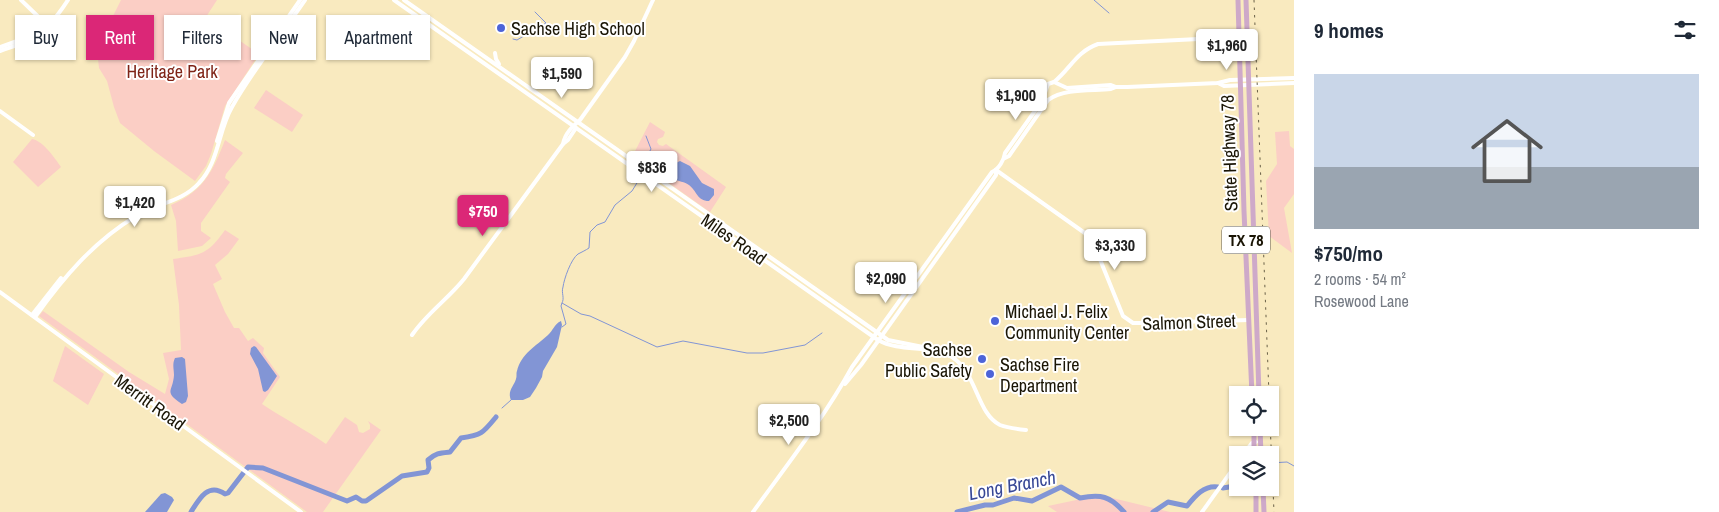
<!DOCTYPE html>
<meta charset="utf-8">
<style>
body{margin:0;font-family:"Archivo Narrow",sans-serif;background:#f6f6f7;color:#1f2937;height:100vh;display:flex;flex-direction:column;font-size:19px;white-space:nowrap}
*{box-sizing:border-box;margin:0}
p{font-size:16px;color:#747a83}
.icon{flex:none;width:28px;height:28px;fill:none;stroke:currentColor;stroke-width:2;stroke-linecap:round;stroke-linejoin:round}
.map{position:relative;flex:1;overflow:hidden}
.details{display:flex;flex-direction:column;background:#fff;width:425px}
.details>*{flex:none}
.top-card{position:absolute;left:15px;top:15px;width:475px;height:45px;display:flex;gap:10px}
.buttons{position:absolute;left:1229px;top:386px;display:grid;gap:10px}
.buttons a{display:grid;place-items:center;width:50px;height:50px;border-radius:0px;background:#fff;box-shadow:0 1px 4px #0004;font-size:25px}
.price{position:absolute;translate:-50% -42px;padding:0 11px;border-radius:5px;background:#fff;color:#222;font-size:16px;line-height:32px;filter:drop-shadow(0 1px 2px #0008)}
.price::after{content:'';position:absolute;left:50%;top:30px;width:15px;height:11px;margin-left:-8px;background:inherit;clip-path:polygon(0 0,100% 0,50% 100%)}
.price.on{background:#db2777;color:#fff}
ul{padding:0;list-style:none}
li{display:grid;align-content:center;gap:10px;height:265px;padding:0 20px}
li+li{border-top:1px solid #e0e1e3}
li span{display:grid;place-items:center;height:155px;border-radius:0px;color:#555}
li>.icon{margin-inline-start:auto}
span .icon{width:90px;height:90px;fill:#fffc;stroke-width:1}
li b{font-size:21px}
h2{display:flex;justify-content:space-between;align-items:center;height:60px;padding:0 20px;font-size:21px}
.tag{padding:0 18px;border-radius:0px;background:#fff;box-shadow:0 1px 4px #0004;font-size:18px;line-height:45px}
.tag.on{background:#db2777;color:#fff}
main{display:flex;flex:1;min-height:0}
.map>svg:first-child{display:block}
.green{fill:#fbcec5}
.water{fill:#8295d5}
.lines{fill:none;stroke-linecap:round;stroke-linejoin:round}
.stream{stroke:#8295d5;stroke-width:1}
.river{stroke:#8295d5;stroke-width:5}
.secondary{stroke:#fff;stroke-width:4}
.primary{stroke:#cea9c9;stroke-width:5}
.rail{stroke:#696047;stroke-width:1;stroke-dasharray:2.5 5;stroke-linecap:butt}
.poi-dot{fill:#4d64d8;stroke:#fff;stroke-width:2}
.labels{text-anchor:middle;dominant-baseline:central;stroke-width:4;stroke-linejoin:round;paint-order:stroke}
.shield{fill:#fff;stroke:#5f5b50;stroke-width:1}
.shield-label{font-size:16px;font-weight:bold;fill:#1a1505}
.poi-label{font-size:18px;fill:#1a1505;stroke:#fff;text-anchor:start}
.park-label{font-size:18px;fill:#7f2417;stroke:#fff}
.street-label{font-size:18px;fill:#1a1505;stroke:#fff}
.water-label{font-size:19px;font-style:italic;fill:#384896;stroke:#fff}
</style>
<main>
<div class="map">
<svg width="1294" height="512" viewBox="0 0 1294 512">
<rect width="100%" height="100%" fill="#f9eabf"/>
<g class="green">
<polygon points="121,0 217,0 206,17 259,54 225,106 211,154 206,166 195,181 154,151 120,123 114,107 107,81 99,68 98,59 91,46 109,24"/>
<polygon points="266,90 303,115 292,132 254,108"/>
<polygon points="650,122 665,132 663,137 658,139 657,142 659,145 663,146 666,144 726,187 710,212 632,157"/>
<polygon points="1289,131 1290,146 1294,149 1294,194 1284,208 1292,253 1269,236 1266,181 1277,164 1275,132"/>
<path d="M32,139c11,2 22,18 29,28l-23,20 -25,-25z"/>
<path d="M225,140l18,13 -17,21 -1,4 5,4 -29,41v8l10,7 -9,8 -24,5 -2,-30 -5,-16c33,-14 42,-34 54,-65z"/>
<path d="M225,230l14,9 -11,15 -13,11 7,14 -9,5 12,28 9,16h5l9,13 5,-3 11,10 -1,5 17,24 -18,27c21,14 44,26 64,40l19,-27 12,8 2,7 4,1 7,-4v-4l-2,-4 13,9 -58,82h-16l-268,-196 4,-5 86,61 36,22 4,-15 -6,-26 18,-3 -2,-45 -6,-46c29,-4 35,-5 52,-29z"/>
<polygon points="65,346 104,374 88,405 53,381"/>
<polygon points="1100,495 1170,512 1057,512 1048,506"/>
</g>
<g class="water">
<path d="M680,161l10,5 12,17 12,6v6l-5,6c-12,0 -12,-10 -20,-16 -4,-3 -11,-4 -16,-6l-3,-7 6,-9z"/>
<path d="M561,321l1,4 -5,22 -14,24 -1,6 -6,11 -6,9 -7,3h-12c-4,-9 3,-14 5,-21 1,-3 0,-6 1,-8 4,-17 19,-25 31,-36 5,-4 6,-11 13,-14z"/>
<polygon points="254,346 256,347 277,376 268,390 265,392 263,391 258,369 250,354 251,348"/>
<path d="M182,357l3,2 3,37 -2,6 -4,2c-19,-13 -9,-12 -8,-29 0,-6 -2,-11 1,-17z"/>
<polygon points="165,493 172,497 174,500 167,512 145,512 161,494"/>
</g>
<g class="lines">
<g class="stream">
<polyline points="1094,0 1109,13"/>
<polyline points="513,39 517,40 546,23 535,12"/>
<polyline points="646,136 651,149 646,158 649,162"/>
<polyline points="651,159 655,155 673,159"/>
<polyline points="674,161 676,163"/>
<polyline points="648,165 649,162 662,170 670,171"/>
<path d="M562,303c3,-5 -1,-10 1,-16 1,-8 8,-28 15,-33 4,-2 8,-4 11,-6l1,-16 7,-7 8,-3 10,-17 17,-14 8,-13"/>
<polyline points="562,327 566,324 561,306 562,303 581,314 590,316 657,347 683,341 747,353 763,353 805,345 822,333"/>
<polyline points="502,408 511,400"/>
<polyline points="1270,463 1287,462 1294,466"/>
</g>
<g class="river">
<polyline points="1223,488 1235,486 1238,484"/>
<path d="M191,512c8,-13 17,-30 34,-18l3,-1 20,-26 15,1 84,33 9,-4 6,4h4l36,-25 25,-4 2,-4 -1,-8c8,-7 12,-7 22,-8l11,-14c21,-3 22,-5 35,-21"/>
<path d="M957,512l28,-7h8l21,-7 18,3 29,-14 19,11c21,-4 30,-2 44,14"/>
<path d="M1153,512l15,-10 19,4c8,-10 17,-21 31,-19"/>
</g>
<g class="secondary">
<polyline points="21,0 48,26"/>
<path d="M394,0l484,340c23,13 52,4 74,17 25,16 25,57 48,68 8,3 17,4 26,5"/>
<polyline points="404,0 888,340 923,347 925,350"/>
<polyline points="0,47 31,36 43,26"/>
<path d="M0,51c11,-4 23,-7 33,-13 15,-9 26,-24 35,-38"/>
<polyline points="495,53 496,59 499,64"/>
<path d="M1054,82c17,-14 22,-30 44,-38l141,-7"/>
<polyline points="1218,83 1224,86 1294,83"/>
<polyline points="0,111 33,135"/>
<polyline points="217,141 229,103 300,0"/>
<path d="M563,144c2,-11 9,-17 17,-24l45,-63 9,-16 19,-41"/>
<path d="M1005,158l4,-2 39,-56c17,-12 43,-9 63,-11l5,-2"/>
<polyline points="996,170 1089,236 1097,252 1123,316 1133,323 1145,323 1249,320"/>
<polyline points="0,292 301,512"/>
<polyline points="32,315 61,278"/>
<path d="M35,317c28,-39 58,-75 101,-101 21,-13 46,-14 63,-33 20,-21 19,-52 33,-76 21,-37 49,-72 73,-107"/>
<path d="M412,335c15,-22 36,-36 52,-56l99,-135 5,-4 8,-12"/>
<polyline points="845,384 861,365 996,175 996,170"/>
<polyline points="1243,455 1252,443 1256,442"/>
<path d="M753,512c34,-47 71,-94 99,-145l140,-195c7,-3 12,-12 13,-19l37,-52 6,-17 6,-2 13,6 44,-3 5,2h11l91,-4 12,-3 64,-2"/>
<polyline points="1202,512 1238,462"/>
</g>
<g class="primary">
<polyline points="1238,0 1244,211 1252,395"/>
<polyline points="1246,0 1259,395"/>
<polyline points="1254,428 1254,455"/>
<polyline points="1260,428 1261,455"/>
<polyline points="1246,451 1254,455"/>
<polyline points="1256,488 1256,512"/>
<polyline points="1263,488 1264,512"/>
</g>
<g class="rail">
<polyline points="1254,0 1269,395"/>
<polyline points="1270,422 1274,512"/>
</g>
</g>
<g class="poi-dot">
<circle cx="501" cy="28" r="5"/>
<circle cx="995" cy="321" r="5"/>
<circle cx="982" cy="359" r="5"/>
<circle cx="990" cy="374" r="5"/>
</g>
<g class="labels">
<rect class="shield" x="1222" y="226.5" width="48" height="27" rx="4"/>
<g class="shield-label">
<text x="1246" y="240">TX 78</text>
</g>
<g class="poi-label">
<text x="511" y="28">Sachse High School</text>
<text x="1005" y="311">Michael J. Felix<tspan x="1005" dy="21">Community Center</tspan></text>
<text x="972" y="349" text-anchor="end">Sachse<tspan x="972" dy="21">Public Safety</tspan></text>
<text x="1000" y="364">Sachse Fire<tspan x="1000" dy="21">Department</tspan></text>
</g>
<g class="park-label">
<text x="172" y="71">Heritage Park</text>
</g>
<g class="street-label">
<text transform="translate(1229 153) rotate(-92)">State Highway 78</text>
<text transform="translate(734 239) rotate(35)">Miles Road</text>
<text transform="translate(1189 322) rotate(-2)">Salmon Street</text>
<text transform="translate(150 402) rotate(36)">Merritt Road</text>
</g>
<g class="water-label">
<text transform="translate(1012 485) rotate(-11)">Long Branch</text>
</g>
</g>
</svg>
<div class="buttons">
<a><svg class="icon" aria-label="locate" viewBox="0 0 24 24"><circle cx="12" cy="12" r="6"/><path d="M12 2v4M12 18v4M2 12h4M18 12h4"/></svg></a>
<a><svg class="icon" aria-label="layers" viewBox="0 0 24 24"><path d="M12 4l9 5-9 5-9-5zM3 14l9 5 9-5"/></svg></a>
</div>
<b class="price" style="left:1227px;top:71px">$1,960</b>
<b class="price" style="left:562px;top:99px">$1,590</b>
<b class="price" style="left:1016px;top:121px">$1,900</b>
<b class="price" style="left:652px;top:193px">$836</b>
<b class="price" style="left:135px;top:228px">$1,420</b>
<b class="price on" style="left:483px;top:237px">$750</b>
<b class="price" style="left:1115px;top:271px">$3,330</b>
<b class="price" style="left:886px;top:304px">$2,090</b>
<b class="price" style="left:789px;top:446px">$2,500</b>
<div class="top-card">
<a class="tag">Buy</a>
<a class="tag on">Rent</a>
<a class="tag">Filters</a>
<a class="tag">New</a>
<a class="tag">Apartment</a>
</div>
</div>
<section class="details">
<h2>9 homes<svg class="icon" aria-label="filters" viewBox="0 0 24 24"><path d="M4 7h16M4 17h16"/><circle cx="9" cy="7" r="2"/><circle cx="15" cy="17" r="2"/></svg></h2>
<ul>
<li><span style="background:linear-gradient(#c9d6e8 60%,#9aa5b1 0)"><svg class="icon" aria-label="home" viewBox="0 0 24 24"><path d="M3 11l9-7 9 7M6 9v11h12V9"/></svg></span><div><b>$750/mo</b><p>2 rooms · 54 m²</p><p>Rosewood Lane</p></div></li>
</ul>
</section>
</main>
